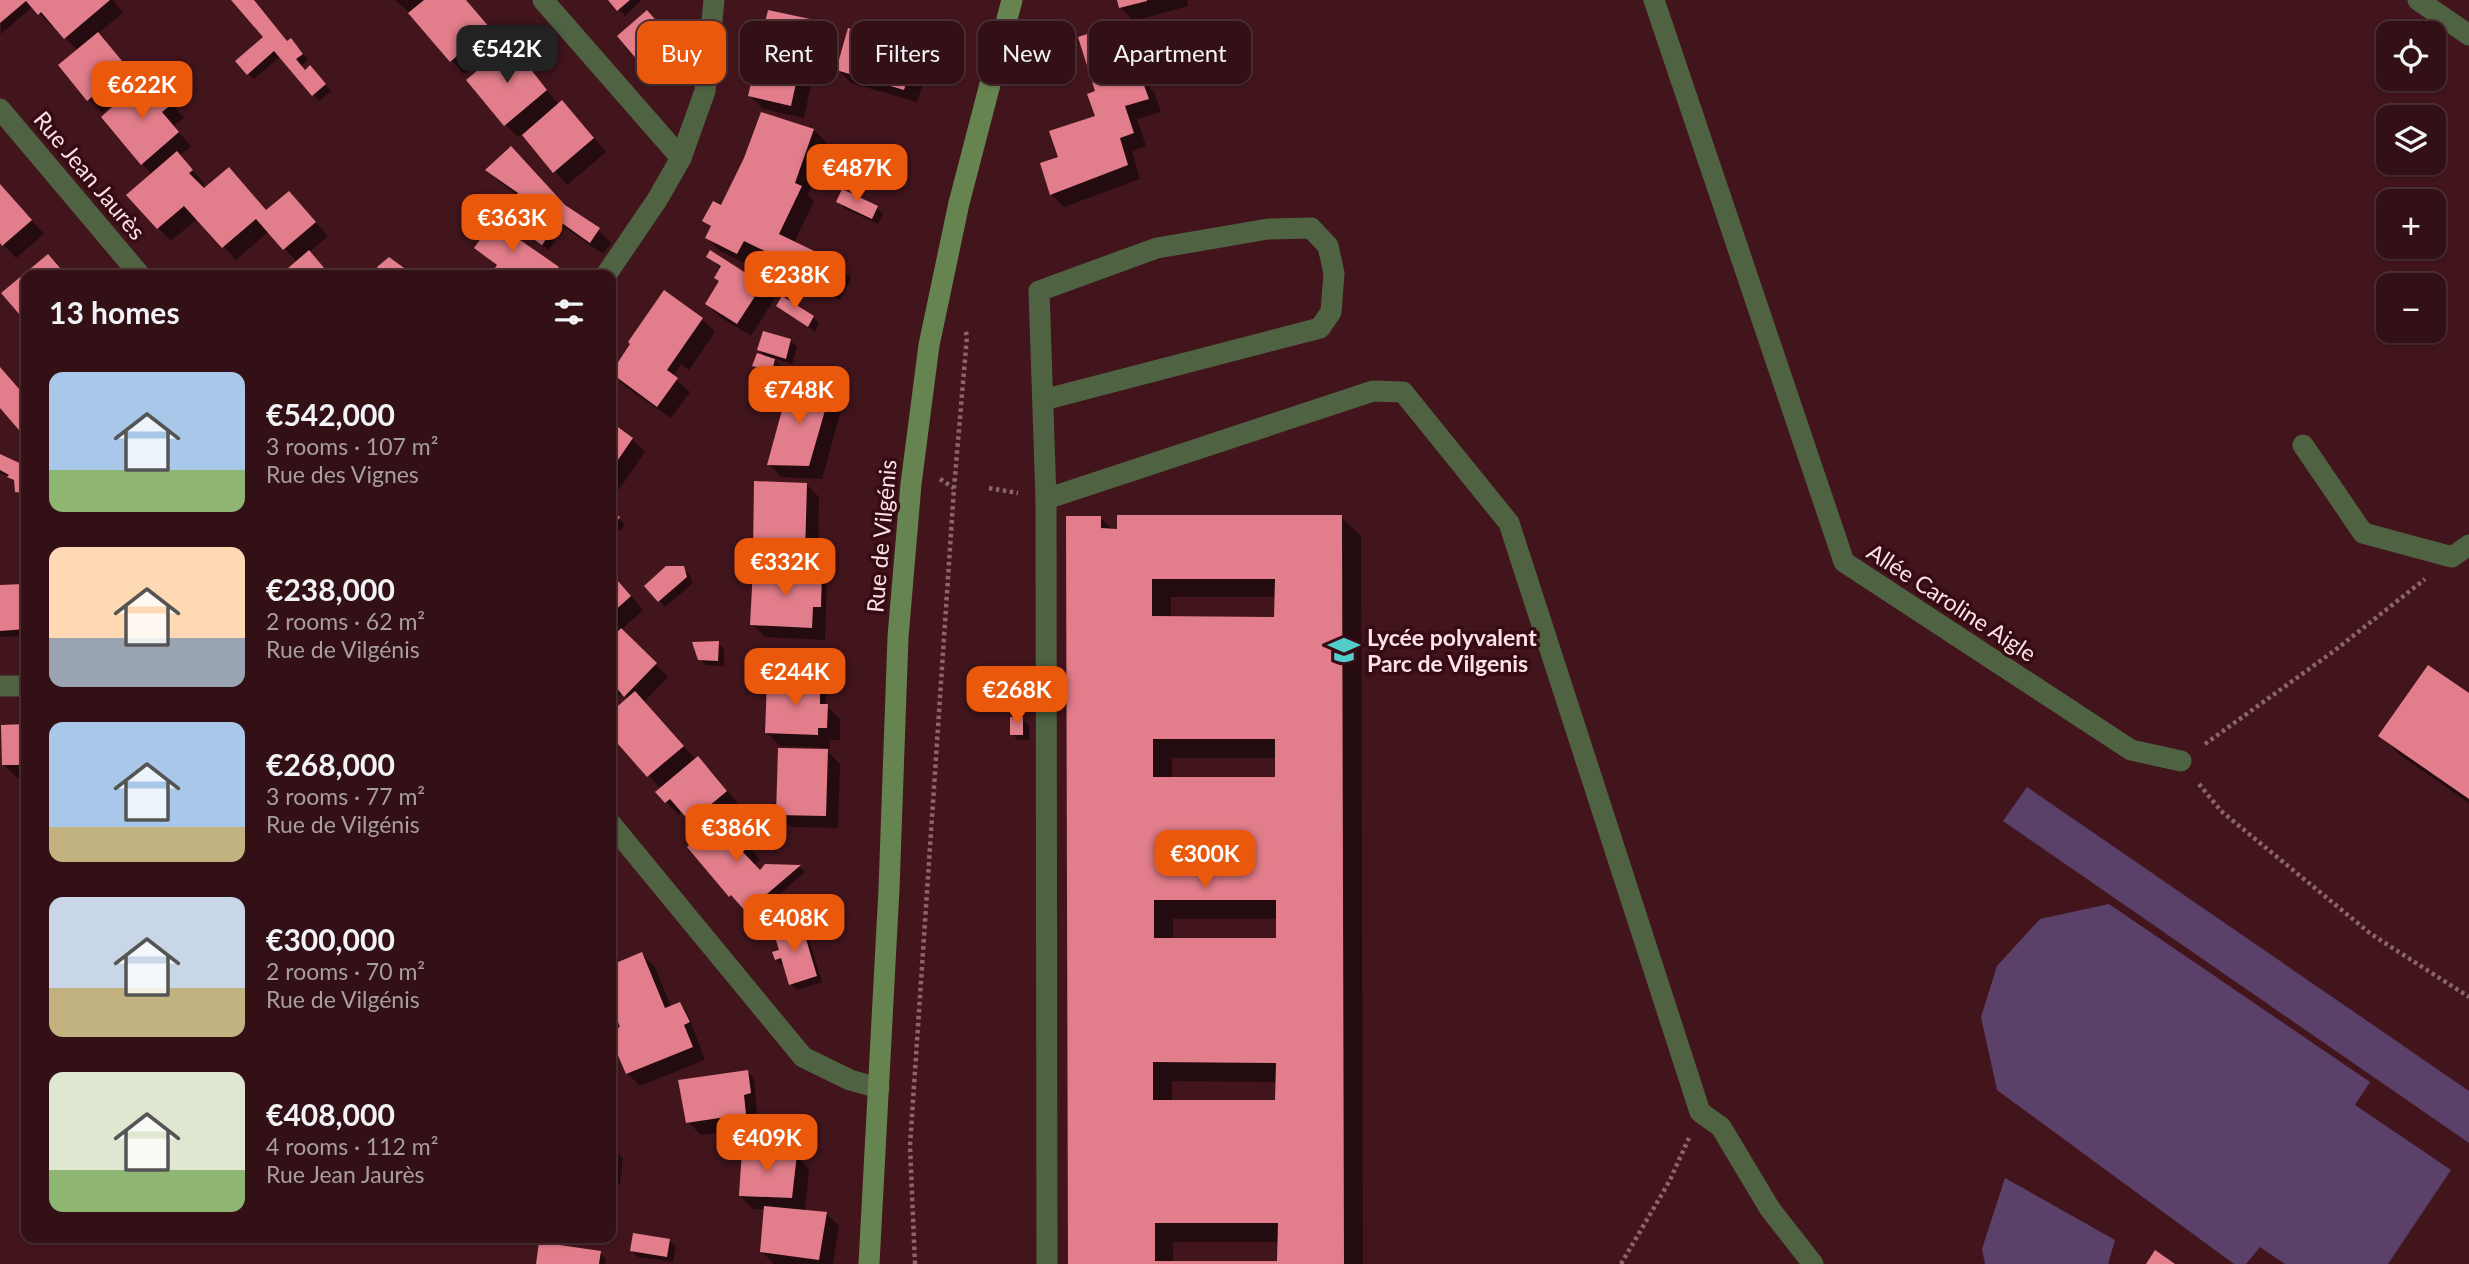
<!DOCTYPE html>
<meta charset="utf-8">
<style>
body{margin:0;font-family:Lato,sans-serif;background:#3d1e23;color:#f1f3f6;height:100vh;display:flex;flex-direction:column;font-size:26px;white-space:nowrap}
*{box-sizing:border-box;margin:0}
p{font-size:23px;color:#a89da1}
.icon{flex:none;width:38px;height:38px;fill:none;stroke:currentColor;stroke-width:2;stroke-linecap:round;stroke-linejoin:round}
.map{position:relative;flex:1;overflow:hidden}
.sheet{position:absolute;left:21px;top:270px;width:595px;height:973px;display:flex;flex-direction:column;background:#321016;border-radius:14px;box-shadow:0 2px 5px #0004,0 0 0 2px #4d3035}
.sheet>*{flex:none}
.top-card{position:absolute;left:637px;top:21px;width:665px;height:63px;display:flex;gap:14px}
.fabs{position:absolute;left:2376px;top:21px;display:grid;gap:14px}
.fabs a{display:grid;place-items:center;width:70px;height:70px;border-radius:14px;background:#321016;box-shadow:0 2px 5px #0004,0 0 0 2px #4d3035;font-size:35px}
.price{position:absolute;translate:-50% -60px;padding:0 16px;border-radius:14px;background:#ea580c;color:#fff;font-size:23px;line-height:46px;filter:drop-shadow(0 2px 4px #0008)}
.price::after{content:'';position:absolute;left:50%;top:42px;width:21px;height:16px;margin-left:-10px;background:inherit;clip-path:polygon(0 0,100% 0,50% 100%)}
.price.on{background:#222;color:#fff}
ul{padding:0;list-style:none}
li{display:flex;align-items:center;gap:21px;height:175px;padding:0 28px}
li span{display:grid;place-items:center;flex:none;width:196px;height:140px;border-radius:14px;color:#555}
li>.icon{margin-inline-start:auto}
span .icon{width:84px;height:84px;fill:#fffc;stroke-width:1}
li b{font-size:30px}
h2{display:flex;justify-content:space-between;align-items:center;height:84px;padding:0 28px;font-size:30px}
.pill{padding:0 24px;border-radius:14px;background:#321016;box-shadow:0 2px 5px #0004,0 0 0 2px #4d3035;font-size:24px;line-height:63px}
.pill.on{background:#ea580c;color:#fff}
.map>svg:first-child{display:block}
.green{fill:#5b406a}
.shadow{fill:#0007;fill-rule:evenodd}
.building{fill:#e27e8b;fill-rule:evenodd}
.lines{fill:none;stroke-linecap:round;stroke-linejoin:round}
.path{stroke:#8b656b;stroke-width:4.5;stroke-dasharray:3.5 3.5;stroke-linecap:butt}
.lane{stroke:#4f6342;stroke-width:21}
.street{stroke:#4f6342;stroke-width:21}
.secondary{stroke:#66844f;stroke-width:21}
.labels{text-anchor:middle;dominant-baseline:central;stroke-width:7;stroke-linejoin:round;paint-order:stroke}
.street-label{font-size:23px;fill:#fce2e4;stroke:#360b13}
.poi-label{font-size:23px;font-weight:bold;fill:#fce2e4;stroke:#360b13;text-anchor:start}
</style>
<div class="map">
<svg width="2469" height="1264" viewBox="0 0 2469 1264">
<rect width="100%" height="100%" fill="#42151d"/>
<g class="green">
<polygon points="2027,787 2469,1091 2469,1143 2003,821"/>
<polygon points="2109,904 2370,1082 2355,1105 2451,1170 2388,1264 2285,1264 2260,1247 2246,1264 2234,1264 1997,1090 1981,1017 1997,966 2040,919"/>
<polygon points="2005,1178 2115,1240 2108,1264 1985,1264 1982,1249"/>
</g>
<g class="shadow">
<polygon points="0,0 113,0 123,13 97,34 139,81 102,113 60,65 78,51 54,25 52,27 33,6 1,34"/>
<polygon points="234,0 253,0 288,42 297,46 308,60 301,66 305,72 316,74 331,91 319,101 281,56 254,79 248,73 265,38"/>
<polygon points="395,0 466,0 502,42 464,74 410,13"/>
<polygon points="610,0 641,0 641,1 625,16"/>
<polygon points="1119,0 1187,0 1188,6 1134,21 1121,8"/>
<polygon points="647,12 695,66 692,87 674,68 659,81 619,36"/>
<polygon points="809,20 822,33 804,118 763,109 750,96"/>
<polygon points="1121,25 1134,38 1150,88 1154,92 1161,112 1137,119 1146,146 1132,151 1140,179 1064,207 1051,194 1060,158 1097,117 1098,93"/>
<polygon points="510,46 559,105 562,102 575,115 606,152 567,185 523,134 518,137 505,124"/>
<polygon points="916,51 929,64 917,102 851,83 838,70"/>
<polygon points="150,80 184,118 173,126 191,146 179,156 205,184 201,187 204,190 229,169 267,212 302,206 328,236 309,252 330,275 282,275 297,262 269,231 236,260 198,218 171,241 158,228 152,174 142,164 140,89"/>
<polygon points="814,130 827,143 808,195 814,201 794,243 838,265 851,278 840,300 799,277 790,269 757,253 750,266 720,251 707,238 712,228 705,221"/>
<polygon points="488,170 567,208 598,230 611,243 603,254 564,227 549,250 504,217 519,196 501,183"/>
<polygon points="0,186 44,234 16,258 0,241"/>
<polygon points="838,202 877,208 883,214 878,224 844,208"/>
<polygon points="476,248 558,268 564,275 492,275 498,267"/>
<polygon points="708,256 762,285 775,298 751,336 720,317 707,304 721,282 721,269"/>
<polygon points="779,306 813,317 819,323 815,332"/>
<polygon points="702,319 715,332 689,370 681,364 673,377 690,392 671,418 626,387 613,374"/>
<polygon points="791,341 797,347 792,364 773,358 781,366 778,377 761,372 754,366 767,358 759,350"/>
<polygon points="0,370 21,391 26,387 26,435 2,407 0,409"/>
<polygon points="829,394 842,407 822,479 781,477 769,464"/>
<polygon points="611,424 632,439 645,452 611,501"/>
<polygon points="0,456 26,468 26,498 16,491 16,483 11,478 0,473"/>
<polygon points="806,484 819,497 818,568 768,567 755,554"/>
<polygon points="611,513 625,524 620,531 611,524"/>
<path d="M1341,517l20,19 2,728h-293l30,-746 13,12zM1171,597h105v22l-105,-1zM1172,758h105v21h-105zM1173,919h105v21h-105zM1172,1081l105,1v20h-105zM1173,1242h106v21h-106z"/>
<polygon points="611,528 617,534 611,541"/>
<polygon points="683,568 690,574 692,584 665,607 659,600"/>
<polygon points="611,573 643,610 621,630 668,677 644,702 696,760 698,758 711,771 739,805 729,813 753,838 746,844 760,860 754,865 760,871 766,866 800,867 805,872 753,917 731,895 689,847 705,834 683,811 679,815 657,793 661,789 611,733 611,714 628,699 622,693 616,698 611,694"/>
<polygon points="821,573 827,579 825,640 765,637 752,624"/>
<polygon points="24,578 26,578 26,636 0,637 0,587 24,589"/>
<polygon points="718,643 724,649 724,666 706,665 700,659"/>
<polygon points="820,683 826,689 826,705 840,719 840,740 830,740 830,748 780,746 767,733"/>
<polygon points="2469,695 2469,803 2400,755 2381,736"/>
<polygon points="1022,719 1029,725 1029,740 1018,740 1012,734"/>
<polygon points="26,726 26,777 17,778 3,764 3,727"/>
<polygon points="827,751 840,764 838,828 791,827 777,814"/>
<polygon points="800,924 806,930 822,982 797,990 791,984 785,964 782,965 776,959"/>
<polygon points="642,954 655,967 671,1007 680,1004 686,1010 705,1060 640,1086 627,1073 611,1035 623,1028 611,1000 611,967"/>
<polygon points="747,1072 754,1078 758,1126 701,1135 688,1122"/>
<polygon points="611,1151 616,1152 623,1158 620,1184 611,1183"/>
<polygon points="796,1156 809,1169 805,1211 826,1213 839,1226 833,1264 774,1264 761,1251 765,1209 753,1209 740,1196"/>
<polygon points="283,1237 334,1237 333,1245"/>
<polygon points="670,1241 676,1247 673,1262 638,1257 632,1251"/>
<polygon points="600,1253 606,1259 605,1264 538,1264"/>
</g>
<g class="building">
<polygon points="0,0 110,0 64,39 41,12 38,15 26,1 0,23"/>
<polygon points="231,0 254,0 287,41 291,38 303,54 296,59 305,70 310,65 326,84 312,96 274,51 247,75 235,61 263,37"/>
<polygon points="424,0 466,0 490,28 450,62 408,13"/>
<polygon points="608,0 630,0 617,11"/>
<polygon points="1117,0 1147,0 1147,1 1119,8"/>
<polygon points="647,10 683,52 680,77 661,55 645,69 617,36"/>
<polygon points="768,10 810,19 791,106 748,96"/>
<polygon points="1122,23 1139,77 1141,77 1149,99 1125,106 1134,133 1120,138 1128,165 1050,195 1040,163 1058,157 1049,131 1095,116 1087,94 1095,91 1078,37"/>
<polygon points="848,28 917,49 904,90 836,70"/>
<polygon points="98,32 127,67 87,101 58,65"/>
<polygon points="510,43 547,90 504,126 466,80"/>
<polygon points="150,77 172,104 162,112 179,132 141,165 101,117 138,84 140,86"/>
<polygon points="562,100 594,138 553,173 522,135"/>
<polygon points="761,112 814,129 795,183 802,186 779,234 839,263 827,288 783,265 785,261 744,241 737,254 705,238 711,226 702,221 713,201 721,205 744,158"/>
<polygon points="511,146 565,205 600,228 590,243 559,221 542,245 502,217 518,193 485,170"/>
<polygon points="177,151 193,170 189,173 204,188 229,167 266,210 289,191 316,222 283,250 256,219 222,248 184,206 157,229 126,195"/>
<polygon points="0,184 32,220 2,246 0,243"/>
<polygon points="842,189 878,206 872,219 836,202"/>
<polygon points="493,221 559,267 553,275 490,275 497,265 474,248"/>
<polygon points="309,250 330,275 280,275"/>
<polygon points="710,250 763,284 737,324 705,304 719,281 714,278 721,266 706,257"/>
<polygon points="48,254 66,275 26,275 26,322 1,293"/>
<polygon points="389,257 411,273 410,275 383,275 377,267"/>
<polygon points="664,290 703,318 667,370 678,378 657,407 611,373 630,344 628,342"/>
<polygon points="782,296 814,316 808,327 776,306"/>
<polygon points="763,331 791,339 786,359 757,350"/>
<polygon points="757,353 775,359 772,372 752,366"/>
<polygon points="0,367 20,390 26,384 26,423 19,430 0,408"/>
<polygon points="790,381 830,393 809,466 767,465"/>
<polygon points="611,422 633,438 611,470"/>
<polygon points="0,454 26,466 26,488 21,486 22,493 15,492 14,480 7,477 9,475 0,470"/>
<polygon points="754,481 807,483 805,556 753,555"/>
<polygon points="611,511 620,517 613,526 611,524"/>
<path d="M1117,515h225l2,749h-276l-2,-748h35v12l16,1zM1152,579h123l-1,38 -122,-1zM1153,739h122v38h-122zM1154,900h122v38h-122zM1153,1062l123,1 -1,37h-122zM1155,1223h123l-1,38h-122z"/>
<polygon points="666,566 684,566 687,577 658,602 644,586"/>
<polygon points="753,569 822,571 821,607 813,607 812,628 750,625"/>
<polygon points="611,573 631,596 611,614"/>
<polygon points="23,576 26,576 26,629 0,631 0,585 23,584"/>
<polygon points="621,628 657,663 624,697 616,687 611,691 611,639"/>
<polygon points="719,641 718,661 698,660 692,642"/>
<polygon points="2428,665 2469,693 2469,799 2378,736"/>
<polygon points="767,680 820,681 820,704 828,704 827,728 818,728 818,735 765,733"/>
<polygon points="635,691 684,746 647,777 611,736 611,712"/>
<rect x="1010" y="717" width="13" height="18"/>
<polygon points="26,724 26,765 2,765 1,725"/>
<polygon points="778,748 828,749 826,816 776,815"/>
<polygon points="698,756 727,791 690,822 670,799 665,803 655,792"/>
<polygon points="729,811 741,824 734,830 748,846 742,851 760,870 765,864 801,865 746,912 731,895 729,897 687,847"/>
<polygon points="801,922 817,976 789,985 781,958 775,960 772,952 779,950 773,931"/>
<polygon points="642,952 665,1008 680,1002 690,1022 684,1025 693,1047 626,1074 611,1039 611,1031 620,1027 611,1004 611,965"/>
<polygon points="748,1070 751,1093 744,1095 746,1114 686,1123 678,1080"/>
<polygon points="611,1149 617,1150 614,1179 611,1178"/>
<polygon points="742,1149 797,1154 792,1198 739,1196"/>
<polygon points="764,1206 827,1212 819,1260 760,1252"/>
<polygon points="633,1233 670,1239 667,1257 630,1251"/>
<polygon points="539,1242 601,1251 599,1264 536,1264"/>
<polygon points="2155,1250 2175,1264 2146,1264"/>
</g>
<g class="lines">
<g class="path">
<polyline points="940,479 954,488"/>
<polyline points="989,488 1018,493"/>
<polyline points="2205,744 2334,651 2425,579"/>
<polyline points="2199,784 2221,811 2371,934 2469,997"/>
<polyline points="915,1264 910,1146 954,488 967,336 965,329"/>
<polyline points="1621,1264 1669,1182 1689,1138"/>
</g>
<g class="lane">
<polyline points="1654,0 1844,562 2131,750 2181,761"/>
<polyline points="2418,0 2469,35"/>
<polyline points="1043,400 1320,328 1331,312 1334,273 1328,246 1311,228 1268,229 1157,248 1039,291 1046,499 1047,1264"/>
<polyline points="2303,445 2363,533 2452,557 2469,545"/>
<polyline points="1046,499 1373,391 1403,392 1509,523 1700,1112 1721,1127 1770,1209 1813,1264"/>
</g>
<g class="street">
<polyline points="543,0 681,158"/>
<polyline points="0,109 140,275"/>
<polyline points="606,275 657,200 681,158 705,91 714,0"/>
<polyline points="0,686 26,686"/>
<polyline points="611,824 803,1057 850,1080 879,1088"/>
</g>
<polyline class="secondary" points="869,1264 889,889 898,637 911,484 929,345 959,203 1012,0"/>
</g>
<defs>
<symbol id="school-bare" viewBox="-9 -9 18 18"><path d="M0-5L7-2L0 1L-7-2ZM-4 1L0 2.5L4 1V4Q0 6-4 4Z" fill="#53cdca" stroke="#360b13" stroke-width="2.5" paint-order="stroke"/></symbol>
</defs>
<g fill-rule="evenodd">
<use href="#school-bare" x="1322" y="628" width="44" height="44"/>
</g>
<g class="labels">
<g class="street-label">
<text transform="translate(90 175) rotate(50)">Rue Jean Jaurès</text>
<text transform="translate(881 536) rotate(-85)">Rue de Vilgénis</text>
<text transform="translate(1952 602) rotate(33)">Allée Caroline Aigle</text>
</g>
<g class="poi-label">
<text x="1367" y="637">Lycée polyvalent<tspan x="1367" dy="26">Parc de Vilgenis</tspan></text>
</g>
</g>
</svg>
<div class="fabs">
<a><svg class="icon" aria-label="locate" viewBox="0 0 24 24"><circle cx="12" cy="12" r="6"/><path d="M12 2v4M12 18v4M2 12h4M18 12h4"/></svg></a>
<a><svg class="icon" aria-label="layers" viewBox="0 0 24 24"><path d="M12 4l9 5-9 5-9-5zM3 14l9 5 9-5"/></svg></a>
<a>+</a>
<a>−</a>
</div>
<b class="price on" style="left:507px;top:85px">€542K</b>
<b class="price" style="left:142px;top:121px">€622K</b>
<b class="price" style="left:857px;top:204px">€487K</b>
<b class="price" style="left:512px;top:254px">€363K</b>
<b class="price" style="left:795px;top:311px">€238K</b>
<b class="price" style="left:799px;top:426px">€748K</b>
<b class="price" style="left:785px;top:598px">€332K</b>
<b class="price" style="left:795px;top:708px">€244K</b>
<b class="price" style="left:1017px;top:726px">€268K</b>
<b class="price" style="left:736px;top:864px">€386K</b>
<b class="price" style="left:1205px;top:890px">€300K</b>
<b class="price" style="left:794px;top:954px">€408K</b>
<b class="price" style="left:767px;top:1174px">€409K</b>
<div class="top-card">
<a class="pill on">Buy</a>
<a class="pill">Rent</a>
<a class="pill">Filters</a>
<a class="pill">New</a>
<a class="pill">Apartment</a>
</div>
<section class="sheet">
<h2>13 homes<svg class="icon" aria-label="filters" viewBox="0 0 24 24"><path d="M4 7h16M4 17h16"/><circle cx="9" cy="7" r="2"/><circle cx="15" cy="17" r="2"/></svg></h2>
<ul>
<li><span style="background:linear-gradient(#a9c7e8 70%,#8fb573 0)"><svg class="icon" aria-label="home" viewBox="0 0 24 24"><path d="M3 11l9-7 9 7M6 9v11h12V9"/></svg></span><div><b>€542,000</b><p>3 rooms · 107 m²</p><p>Rue des Vignes</p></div></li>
<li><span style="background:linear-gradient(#ffd9b3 65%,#9aa5b1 0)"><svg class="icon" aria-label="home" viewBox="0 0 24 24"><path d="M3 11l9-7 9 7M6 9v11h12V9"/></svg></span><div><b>€238,000</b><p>2 rooms · 62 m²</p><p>Rue de Vilgénis</p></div></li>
<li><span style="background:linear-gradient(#a9c7e8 75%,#c2b280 0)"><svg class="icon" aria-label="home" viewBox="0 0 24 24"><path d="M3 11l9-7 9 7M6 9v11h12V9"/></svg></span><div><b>€268,000</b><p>3 rooms · 77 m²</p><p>Rue de Vilgénis</p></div></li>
<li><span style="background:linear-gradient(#c9d6e8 65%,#c2b280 0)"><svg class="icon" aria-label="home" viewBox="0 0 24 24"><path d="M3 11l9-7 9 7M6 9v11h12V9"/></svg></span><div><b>€300,000</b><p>2 rooms · 70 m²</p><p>Rue de Vilgénis</p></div></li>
<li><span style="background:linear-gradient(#dfe7d0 70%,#8fb573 0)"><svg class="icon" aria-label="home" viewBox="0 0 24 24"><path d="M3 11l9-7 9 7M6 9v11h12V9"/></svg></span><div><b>€408,000</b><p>4 rooms · 112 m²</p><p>Rue Jean Jaurès</p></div></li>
</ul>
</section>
</div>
